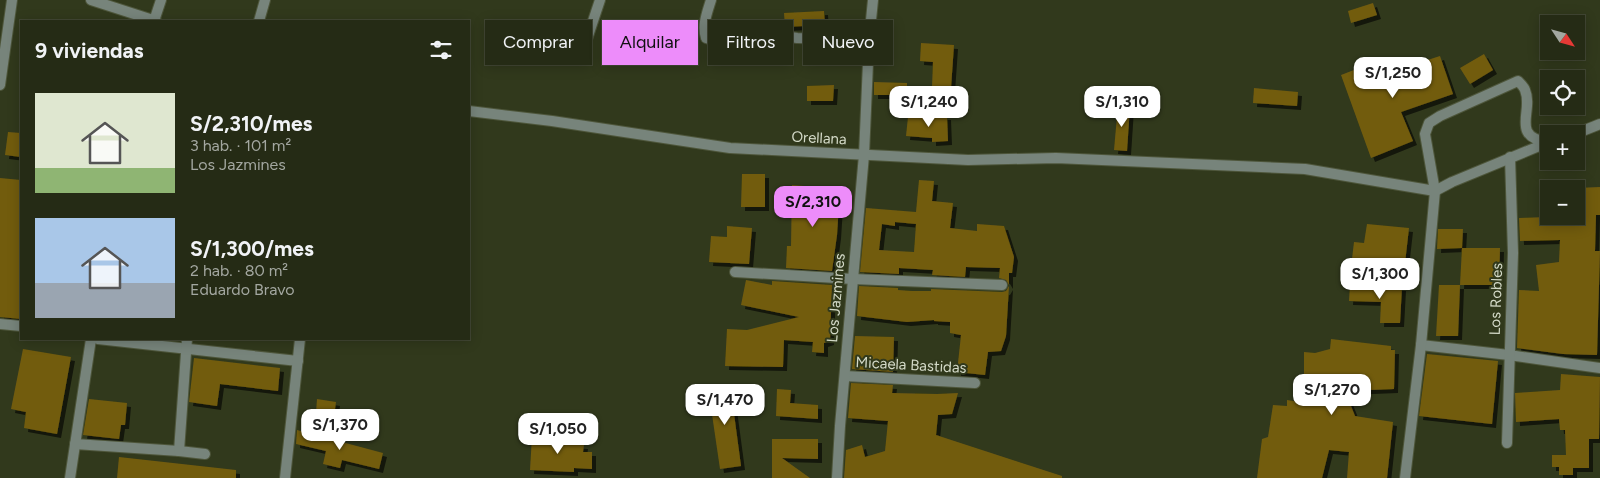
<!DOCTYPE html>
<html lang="es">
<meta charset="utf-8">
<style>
body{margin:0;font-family:Figtree,sans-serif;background:#2d331e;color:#f1f3f6;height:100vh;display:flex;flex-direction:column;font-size:19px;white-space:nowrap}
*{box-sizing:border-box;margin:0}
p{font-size:16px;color:#a3a7a0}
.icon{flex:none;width:28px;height:28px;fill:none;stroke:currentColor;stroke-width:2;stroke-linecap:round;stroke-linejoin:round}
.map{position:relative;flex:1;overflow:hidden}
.sheet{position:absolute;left:20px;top:20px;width:450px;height:320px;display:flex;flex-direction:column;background:#252b15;border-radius:0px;box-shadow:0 2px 12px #0003,0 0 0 1px #424734}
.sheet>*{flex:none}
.hud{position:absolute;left:485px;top:20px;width:475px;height:45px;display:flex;gap:10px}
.needle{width:32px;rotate:126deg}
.controls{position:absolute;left:1540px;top:15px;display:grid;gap:10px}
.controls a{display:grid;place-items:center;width:45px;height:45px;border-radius:0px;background:#252b15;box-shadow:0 2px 12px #0003,0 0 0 1px #424734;font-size:25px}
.price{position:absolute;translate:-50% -42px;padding:0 11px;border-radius:10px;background:#fff;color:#222;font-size:16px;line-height:32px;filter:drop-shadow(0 1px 2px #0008)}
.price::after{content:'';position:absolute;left:50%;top:30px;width:15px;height:11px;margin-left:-8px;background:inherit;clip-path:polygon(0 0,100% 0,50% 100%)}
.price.current{background:#ed8cfa;color:#111}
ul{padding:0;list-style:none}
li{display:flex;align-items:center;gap:15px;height:125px;padding:0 15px}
li span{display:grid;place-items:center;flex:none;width:140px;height:100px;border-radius:0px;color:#555}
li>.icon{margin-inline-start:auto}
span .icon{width:60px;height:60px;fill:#fffc;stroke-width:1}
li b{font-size:21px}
h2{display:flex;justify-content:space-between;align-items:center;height:60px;padding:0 15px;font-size:21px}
.tag{padding:0 18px;border-radius:0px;background:#252b15;box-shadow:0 2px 12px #0003,0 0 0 1px #424734;font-size:18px;line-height:45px}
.tag.current{background:#ed8cfa;color:#111}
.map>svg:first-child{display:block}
.building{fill:#725b0e;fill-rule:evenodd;filter:url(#shadow)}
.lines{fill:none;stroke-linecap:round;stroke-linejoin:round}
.street-casing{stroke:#4e563b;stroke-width:12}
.street{stroke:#77847b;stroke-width:10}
.labels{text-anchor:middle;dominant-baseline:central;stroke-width:4;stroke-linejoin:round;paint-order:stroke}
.street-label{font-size:15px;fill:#d4dac8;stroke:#31391c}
</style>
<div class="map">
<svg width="1600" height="478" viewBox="0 0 1600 478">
<defs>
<filter id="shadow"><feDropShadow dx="4" dy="4" stdDeviation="0" flood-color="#0009"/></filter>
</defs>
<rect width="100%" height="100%" fill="#31391c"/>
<g class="building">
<polygon points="1373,3 1377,15 1351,23 1348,11"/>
<polygon points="824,11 825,25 785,27 784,13"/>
<polygon points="640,24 654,28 653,32 674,34 673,50 648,47 645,58 631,54"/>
<polygon points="921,43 954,45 951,88 932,87 933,62 920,61"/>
<polygon points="1484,54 1493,70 1470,84 1460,68"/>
<polygon points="1440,56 1453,94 1401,112 1413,141 1371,158 1341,75 1385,58 1390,72"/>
<polygon points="874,82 907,83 907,95 874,95"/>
<polygon points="834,85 833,101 807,101 807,86"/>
<polygon points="1254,88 1298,92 1297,106 1253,103"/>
<polygon points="1118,105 1130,106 1127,151 1114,150"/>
<polygon points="931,116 947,116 948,141 932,142 932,138 906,136 908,117 931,118"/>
<polygon points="8,132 21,133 21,157 5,155"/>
<polygon points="742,174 765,174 765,207 741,207"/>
<polygon points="0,178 21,180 21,319 0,317"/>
<path d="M919,180l15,1 -2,20 21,2 -3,25 27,3v-7l27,2 10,31 -2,16h-3v12l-3,-5 -7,-2 1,-10 -34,-1 -1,10 -33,-2 1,-5 -34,-2v6l-39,-2 6,-64 50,4zM895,222l21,2 -2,28 -35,-2 3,-26 13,2z"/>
<polygon points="792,185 840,189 837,235 832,271 786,268 787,246 791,246"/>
<polygon points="1600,187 1600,215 1596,215 1595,251 1600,251 1597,355 1563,354 1517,348 1519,290 1539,291 1536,265 1559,262 1560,240 1520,241 1519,218 1576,216 1576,188"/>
<polygon points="1367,224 1409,228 1405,263 1352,259 1354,242 1364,243"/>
<polygon points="727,226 752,228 749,264 709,262 711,236 727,237"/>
<polygon points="1438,229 1463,229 1462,248 1437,249"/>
<polygon points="1462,248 1500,248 1499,285 1460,285"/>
<polygon points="746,280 772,285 772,281 832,285 830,341 824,343 824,353 812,352 813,342 784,340 783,367 725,366 727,329 747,330 799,317 741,305"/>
<polygon points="1350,285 1402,287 1400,323 1380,323 1381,302 1349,301"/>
<polygon points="1439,285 1460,285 1458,336 1436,336"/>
<polygon points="859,286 898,288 898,290 912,291 931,291 931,289 1002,292 1006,291 1009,286 1006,336 1001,351 988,352 985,375 957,372 961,335 950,333 950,322 934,321 934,320 907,322 857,316"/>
<polygon points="855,336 894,337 893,372 852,369"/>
<polygon points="1331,339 1391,346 1391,350 1395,350 1394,389 1345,391 1355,416 1393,422 1387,478 1347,478 1349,452 1329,450 1322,478 1257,478 1262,439 1268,437 1273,405 1287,406 1287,400 1300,402 1300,397 1304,398 1304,352 1315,353 1330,349"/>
<polygon points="23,349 71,357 57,434 24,428 26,412 11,409"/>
<polygon points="1427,354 1498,361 1492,424 1419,416"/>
<polygon points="194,358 280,368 278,391 220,384 217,406 189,402"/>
<polygon points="1561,374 1600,377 1599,439 1589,439 1589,468 1573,468 1573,475 1559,475 1559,467 1552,467 1552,455 1566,455 1565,430 1560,430 1559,419 1516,422 1515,393 1560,390"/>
<polygon points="851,383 893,385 892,393 937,394 958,393 952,414 938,415 936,435 1062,476 1062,478 844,478 846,450 862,445 865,457 885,451 888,421 848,418"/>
<polygon points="730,384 741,466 720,469 708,387"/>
<polygon points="777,389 791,390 790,403 818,405 818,419 776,416"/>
<polygon points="89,399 127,403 125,425 121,425 119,439 83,435"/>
<polygon points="317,399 336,402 334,416 316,413"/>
<polygon points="297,430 383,453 379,469 342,460 340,468 323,464 326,451 296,444"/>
<polygon points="532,436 572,438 572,444 584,445 583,452 592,452 592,469 574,468 574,472 530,470"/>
<polygon points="772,439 818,439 818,459 782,458 810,478 772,478"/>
<polygon points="119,457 236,470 236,478 117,478"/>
</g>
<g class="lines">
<defs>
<g id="street">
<polyline points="91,0 156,21"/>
<path d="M711,0c-4,13 -9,25 -5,38l13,4 38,-10 40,6 72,2"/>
<polyline points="154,21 161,0"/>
<polyline points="259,21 265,0"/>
<polyline points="582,54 600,0"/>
<polyline points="0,85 12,0"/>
<polyline points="469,111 552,121 730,148 968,160 1056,158 1305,169 1435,191 1452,182 1549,142"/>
<polyline points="1575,134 1600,124"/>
<polyline points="735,272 853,279 1002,285"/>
<polyline points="0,324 21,326"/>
<polyline points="98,339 298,361"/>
<polyline points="1421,345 1509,355 1600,368"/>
<polyline points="845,376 975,383"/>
<polyline points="1507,443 1513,253 1510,157"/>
<polyline points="75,444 179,451 205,454"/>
<polyline points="179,451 187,339"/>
<polyline points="70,478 91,339"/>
<polyline points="285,478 300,339"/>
<polyline points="837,478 840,426 864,155 869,40 873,0"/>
<path d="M1405,478l16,-133 14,-154 -10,-57 4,-11 11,-7 78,-35c3,3 6,6 7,9 9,21 -15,46 22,52"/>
</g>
</defs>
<use href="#street" class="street-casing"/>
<use href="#street" class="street"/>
</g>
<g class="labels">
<g class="street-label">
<text transform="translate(819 138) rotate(3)">Orellana</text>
<text transform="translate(836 298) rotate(-85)">Los Jazmines</text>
<text transform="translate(1496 299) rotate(-88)">Los Robles</text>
<text transform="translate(911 365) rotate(3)">Micaela Bastidas</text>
</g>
</g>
</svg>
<div class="controls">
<a><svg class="needle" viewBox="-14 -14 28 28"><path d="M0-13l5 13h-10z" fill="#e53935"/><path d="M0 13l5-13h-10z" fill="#a3a7a0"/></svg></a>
<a><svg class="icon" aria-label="locate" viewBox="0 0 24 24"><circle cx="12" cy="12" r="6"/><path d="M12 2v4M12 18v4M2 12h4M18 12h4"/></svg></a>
<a>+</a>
<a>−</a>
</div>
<b class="price" style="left:1393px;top:99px">S/1,250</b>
<b class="price" style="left:929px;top:128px">S/1,240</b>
<b class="price" style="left:1122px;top:128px">S/1,310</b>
<b class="price current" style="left:813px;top:228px">S/2,310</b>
<b class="price" style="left:1380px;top:300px">S/1,300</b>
<b class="price" style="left:1332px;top:416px">S/1,270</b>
<b class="price" style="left:725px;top:426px">S/1,470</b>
<b class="price" style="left:340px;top:451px">S/1,370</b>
<b class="price" style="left:558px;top:455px">S/1,050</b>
<div class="hud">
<a class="tag">Comprar</a>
<a class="tag current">Alquilar</a>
<a class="tag">Filtros</a>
<a class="tag">Nuevo</a>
</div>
<section class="sheet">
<h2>9 viviendas<svg class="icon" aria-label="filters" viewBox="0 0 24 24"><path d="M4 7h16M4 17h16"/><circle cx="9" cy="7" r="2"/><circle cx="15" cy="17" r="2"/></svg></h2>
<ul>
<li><span style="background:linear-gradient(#dfe7d0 75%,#8fb573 0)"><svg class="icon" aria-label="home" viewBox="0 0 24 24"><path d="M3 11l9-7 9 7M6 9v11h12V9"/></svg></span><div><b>S/2,310/mes</b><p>3 hab. · 101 m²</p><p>Los Jazmines</p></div></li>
<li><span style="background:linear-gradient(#a9c7e8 65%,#9aa5b1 0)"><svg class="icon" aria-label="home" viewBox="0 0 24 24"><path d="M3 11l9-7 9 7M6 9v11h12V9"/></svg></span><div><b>S/1,300/mes</b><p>2 hab. · 80 m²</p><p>Eduardo Bravo</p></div></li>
</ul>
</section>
</div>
